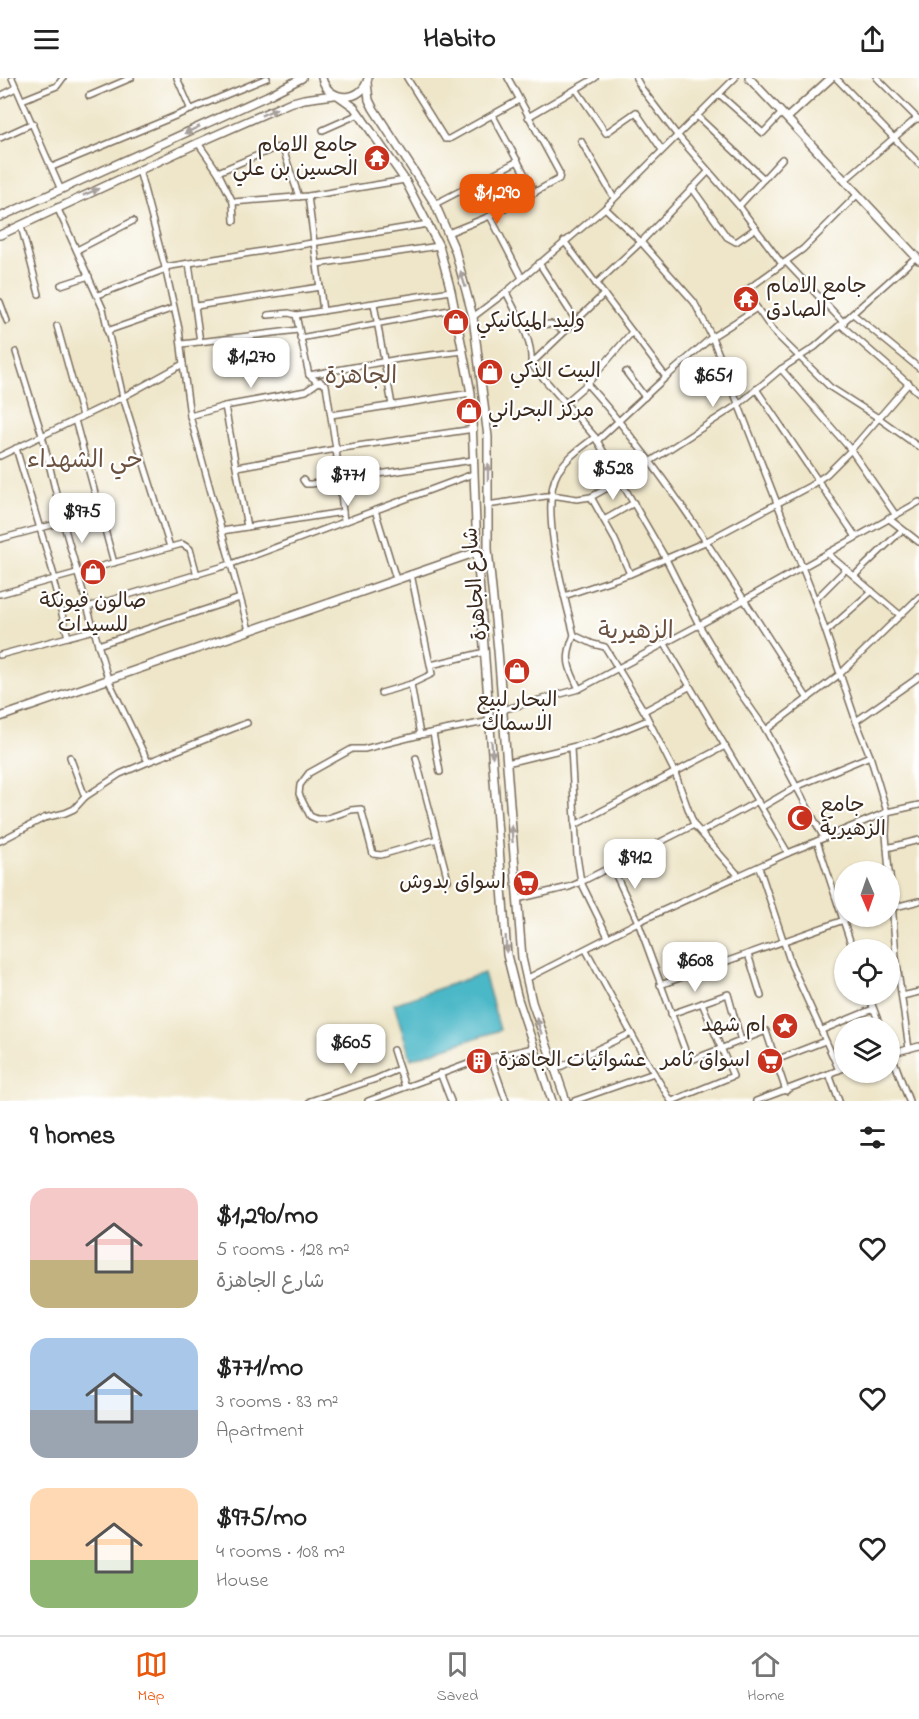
<!DOCTYPE html>
<meta charset="utf-8">
<style>
body{margin:0;font-family:"Indie Flower","Playpen Sans Arabic",sans-serif;background:#f2f2f2;color:#222;height:100vh;display:flex;flex-direction:column;font-size:22px;white-space:nowrap}
*{box-sizing:border-box;margin:0}
p{font-size:20px;color:#767676}
.icon{flex:none;width:33px;height:33px;fill:none;stroke:currentColor;stroke-width:2;stroke-linecap:round;stroke-linejoin:round}
.map{position:relative;height:1023px;overflow:hidden}
.details{display:flex;flex-direction:column;background:#fff;flex:1}
.details>*{flex:none}
.needle{width:39px;rotate:178deg}
.controls{position:absolute;left:834px;top:783px;display:grid;gap:12px}
.controls a{display:grid;place-items:center;width:66px;height:66px;border-radius:50%;background:#fff;box-shadow:0 2px 4px #0004;font-size:30px}
.price{position:absolute;translate:-50% -51px;padding:0 14px;border-radius:12px;background:#fff;color:#222;font-size:20px;line-height:39px;filter:drop-shadow(0 2px 3px #0008)}
.price::after{content:'';position:absolute;left:50%;top:36px;width:18px;height:14px;margin-left:-9px;background:inherit;clip-path:polygon(0 0,100% 0,50% 100%)}
.price.current{background:#ea580c;color:#fff}
ul{padding:0;list-style:none}
li{display:flex;align-items:center;gap:18px;height:150px;padding:0 30px}
li span{display:grid;place-items:center;flex:none;width:168px;height:120px;border-radius:18px;color:#555}
li>.icon{margin-inline-start:auto}
span .icon{width:72px;height:72px;fill:#fffc;stroke-width:1}
li b{font-size:26px}
h2{display:flex;justify-content:space-between;align-items:center;height:72px;padding:0 30px;font-size:26px}
header{display:flex;justify-content:space-between;align-items:center;height:78px;padding:0 30px;background:#fff;font-size:27px;font-weight:800}
.tabs{display:flex;justify-content:space-around;align-items:center;height:84px;border-top:2px solid #e0e0e0;background:#fff;font-size:16px;color:#767676}
.tabs a{display:grid;justify-items:center;gap:3px}
.tabs .current{color:#ea580c}
.map>svg:first-child{display:block}
.water{fill:#4cb8c8;stroke:#447173;stroke-width:1.5}
.lines{fill:none;stroke-linecap:round;stroke-linejoin:round}
.minor-casing{stroke:#7a6c5a;stroke-width:8}
.tertiary-casing{stroke:#7a6c5a;stroke-width:10}
.minor{stroke:#fff;stroke-width:5}
.tertiary{stroke:#fff;stroke-width:7}
.oneway{fill:#a79f9a}
.labels{text-anchor:middle;dominant-baseline:central;stroke-width:4.5;stroke-linejoin:round;paint-order:stroke}
.poi-label{font-size:21px;fill:#3b2a1e;stroke:#fff;text-anchor:start}
.street-label{font-size:21px;fill:#3b2a1e;stroke:#fff}
.quarter-label{font-size:24px;fill:#6b5240;stroke:#fff}
</style>
<header><svg class="icon" aria-label="menu" viewBox="0 0 24 24"><path d="M4 6h16M4 12h16M4 18h16"/></svg>Habito<svg class="icon" aria-label="share" viewBox="0 0 24 24"><path d="M12 15V3M7 8l5-5 5 5M5 13v7h14v-7"/></svg></header>
<div class="map">
<svg width="919" height="1023" viewBox="0 0 919 1023">
<rect width="100%" height="100%" fill="#fff"/>
<filter id="ink" filterUnits="userSpaceOnUse"><feTurbulence type="fractalNoise" baseFrequency=".0167" numOctaves="2"/><feDisplacementMap in="SourceGraphic" scale="12" xChannelSelector="R" yChannelSelector="G"/><feConvolveMatrix kernelMatrix="1 2 1 2 8 2 1 2 1" color-interpolation-filters="sRGB"/></filter>
<filter id="wash" filterUnits="userSpaceOnUse"><feTurbulence type="fractalNoise" baseFrequency=".008" numOctaves="4" result="noise"/><feDisplacementMap in="SourceGraphic" scale="24" xChannelSelector="R" yChannelSelector="G"/><feGaussianBlur stdDeviation="1.35" result="paint"/><feColorMatrix in="noise" values="0 0 0 0 0 0 0 0 0 0 0 0 0 0 0 0 0 1.4 0 .05"/><feComposite in="paint" operator="in"/></filter>
<g filter="url(#wash)">
<rect width="100%" height="100%" fill="#efe6c9"/>
<polygon class="water" points="484,895 500,952 411,981 394,926"/>
</g>
<g filter="url(#ink)">
<g class="lines">
<defs>
<g id="minor">
<polyline points="12,0 61,112"/>
<polyline points="177,0 191,32"/>
<polyline points="407,0 445,61 449,61 519,22"/>
<polyline points="636,0 642,11 677,57 739,128 782,186"/>
<polyline points="836,0 919,86"/>
<polyline points="877,0 918,41"/>
<polyline points="576,11 606,55 636,34 662,72"/>
<polyline points="719,16 763,55 782,35"/>
<polyline points="0,18 16,10"/>
<polyline points="89,18 131,0"/>
<polyline points="22,22 57,8 63,0"/>
<polyline points="493,38 535,115"/>
<polyline points="697,38 764,101"/>
<polyline points="528,39 595,0"/>
<polyline points="323,52 359,36"/>
<polyline points="0,60 33,45"/>
<polyline points="581,63 614,120"/>
<polyline points="198,65 218,94 233,124 234,143"/>
<polyline points="52,89 267,0"/>
<polyline points="218,94 275,70 281,69 284,74 299,119"/>
<polyline points="845,102 917,40"/>
<polyline points="692,110 727,159 736,164 756,150"/>
<polyline points="308,118 323,233"/>
<polyline points="233,124 308,118 405,102"/>
<polyline points="435,126 518,83"/>
<polyline points="739,128 782,81"/>
<polyline points="57,129 103,231 123,319 170,469"/>
<polyline points="605,130 641,164 694,224 712,259 815,522 856,643 870,678 887,734 886,757 889,794"/>
<polyline points="490,138 522,200"/>
<polyline points="21,148 39,216"/>
<polyline points="448,155 490,138 559,101 560,96 508,0"/>
<polyline points="564,163 666,299"/>
<polyline points="77,172 133,143"/>
<polyline points="786,184 844,245"/>
<polyline points="189,185 200,264"/>
<polyline points="539,185 576,243"/>
<polyline points="317,186 439,168"/>
<polyline points="165,189 428,146"/>
<polyline points="596,206 641,164 708,94"/>
<polyline points="61,207 89,198"/>
<polyline points="745,213 773,253 830,309 880,341 919,369"/>
<path d="M506,214c11,23 27,47 25,72l64,73 71,122 33,66 37,62 30,43 58,108"/>
<polyline points="744,214 803,171 858,116"/>
<polyline points="98,217 166,191"/>
<polyline points="0,224 7,243"/>
<polyline points="374,226 392,327"/>
<polyline points="196,228 320,209"/>
<polyline points="853,236 919,290"/>
<polyline points="268,237 289,235 296,237 451,213"/>
<polyline points="296,237 309,297 315,302 326,307 336,371 344,443"/>
<polyline points="473,239 506,214 605,130 735,0"/>
<polyline points="841,247 919,315"/>
<polyline points="57,248 82,338"/>
<polyline points="522,248 551,246 565,253"/>
<polyline points="107,253 174,230"/>
<polyline points="300,260 455,231"/>
<polyline points="182,266 298,252"/>
<polyline points="183,286 190,338 249,552"/>
<polyline points="531,286 604,216"/>
<polyline points="781,291 851,372 895,436"/>
<polyline points="626,294 645,319"/>
<polyline points="309,297 399,281 463,273"/>
<path d="M587,306c85,95 151,208 221,315"/>
<polyline points="756,311 856,459"/>
<polyline points="565,325 587,306 632,254"/>
<polyline points="225,328 247,449"/>
<polyline points="331,337 471,315"/>
<polyline points="190,338 225,328 306,313 320,303"/>
<polyline points="75,342 114,485"/>
<path d="M595,359c-14,11 -28,20 -37,35 -20,34 7,126 16,163l19,9 12,3 39,64 31,62 19,52 45,51"/>
<polyline points="597,363 666,299 712,259 757,230"/>
<polyline points="16,370 55,501"/>
<polyline points="0,378 123,319 183,286 179,251 165,189 139,92"/>
<polyline points="237,389 336,371 474,351"/>
<polyline points="303,402 306,406 311,406 473,382"/>
<polyline points="591,419 615,462 630,496"/>
<polyline points="487,427 546,418 558,418 577,421 591,419 620,403 739,326 781,291 815,269 916,179"/>
<polyline points="375,432 396,501"/>
<polyline points="888,440 919,464"/>
<polyline points="604,442 634,425"/>
<polyline points="222,453 343,434"/>
<polyline points="0,461 63,444"/>
<polyline points="828,476 900,537"/>
<polyline points="854,498 902,452"/>
<polyline points="53,502 68,559"/>
<polyline points="0,516 182,466 190,471 197,497"/>
<polyline points="564,518 630,496 705,464 810,408 827,396 851,372 909,305"/>
<polyline points="815,522 846,491"/>
<polyline points="88,529 231,486 473,396"/>
<polyline points="827,553 872,513"/>
<path d="M574,557c-10,24 -6,32 5,54"/>
<polyline points="665,566 788,775"/>
<polyline points="98,567 240,520"/>
<polyline points="0,577 94,552"/>
<polyline points="431,587 485,574"/>
<polyline points="411,606 420,657"/>
<polyline points="381,615 411,606 432,596 411,496"/>
<polyline points="502,632 579,611 712,540 919,424"/>
<polyline points="644,633 689,609"/>
<polyline points="856,643 919,599"/>
<polyline points="766,652 840,596 919,519"/>
<polyline points="433,655 440,694"/>
<polyline points="571,670 577,778 581,804 608,859"/>
<polyline points="70,679 85,719"/>
<polyline points="416,680 448,802"/>
<polyline points="148,684 247,645"/>
<polyline points="507,685 596,663 648,642"/>
<polyline points="762,729 798,708 870,678"/>
<polyline points="575,747 725,668"/>
<polyline points="701,754 758,723"/>
<polyline points="437,761 381,777 373,776 361,731 351,732 325,741 317,741 310,738 299,716 300,707 309,695 352,671 364,671 420,657 490,643"/>
<polyline points="0,763 44,740 65,735 74,731 85,719 120,696 148,684 108,601 63,444 42,357 16,274"/>
<polyline points="817,763 853,872"/>
<polyline points="887,770 919,762"/>
<polyline points="612,789 638,844 689,983 766,953 786,1013"/>
<polyline points="759,789 791,886 839,992"/>
<polyline points="890,796 896,879 909,971"/>
<polyline points="517,821 569,809 581,804 694,747"/>
<polyline points="891,830 919,823"/>
<polyline points="586,872 643,977 671,1023"/>
<polyline points="748,876 761,918"/>
<polyline points="526,901 638,844 788,775 887,734 919,727"/>
<polyline points="660,907 855,838"/>
<polyline points="868,916 881,950"/>
<polyline points="902,918 919,914"/>
<polyline points="671,936 728,916 741,963"/>
<polyline points="822,952 873,931"/>
<polyline points="393,972 405,1009"/>
<polyline points="890,972 909,1023"/>
<polyline points="890,976 919,968"/>
<polyline points="491,980 506,1023"/>
<polyline points="776,982 825,963"/>
<polyline points="554,992 631,955"/>
<polyline points="440,995 451,1023"/>
<polyline points="829,996 839,1023"/>
<polyline points="310,1023 376,1001 399,991"/>
<polyline points="368,1023 476,983 533,970"/>
<polyline points="574,1023 654,995"/>
<polyline points="672,1023 733,998 702,925"/>
<polyline points="756,1023 844,990"/>
</g>
<g id="tertiary">
<path d="M322,0c6,25 41,25 46,0"/>
<polyline points="749,0 919,182"/>
<polyline points="367,5 369,22 373,30 435,126 455,172 473,239 488,359 488,471 498,572 522,880 532,924 566,1023"/>
<polyline points="340,19 354,29 359,36 405,102 439,168 451,213 471,315 477,474 507,877 518,921 552,1023"/>
<polyline points="787,40 831,0"/>
<polyline points="0,139 267,18 302,0"/>
<polyline points="0,157 198,65 289,25 304,21 334,17"/>
<polyline points="0,639 477,474"/>
</g>
</defs>
<use href="#minor" class="minor-casing"/>
<use href="#tertiary" class="tertiary-casing"/>
<use href="#minor" class="minor"/>
<use href="#tertiary" class="tertiary"/>
</g>
<defs><path id="oneway-solid" d="M-6-.8H1V-3.2L6.5 0L1 3.2V.8H-6Z" transform="scale(1.5)"/></defs>
<g class="oneway">
<use href="#oneway-solid" transform="translate(269 34) rotate(-24)"/>
<use href="#oneway-solid" transform="translate(192 52) rotate(155)"/>
<use href="#oneway-solid" transform="translate(91 114) rotate(-24)"/>
<use href="#oneway-solid" transform="translate(463 201) rotate(-107)"/>
<use href="#oneway-solid" transform="translate(488 394) rotate(-89)"/>
<use href="#oneway-solid" transform="translate(492 671) rotate(86)"/>
<use href="#oneway-solid" transform="translate(512 756) rotate(-94)"/>
<use href="#oneway-solid" transform="translate(506 866) rotate(88)"/>
<use href="#oneway-solid" transform="translate(539 948) rotate(-108)"/>
</g>
</g>
<defs>
<symbol id="temple-disc" viewBox="-11 -11 22 22"><circle r="9.5" fill="#c8321e" stroke="#fff"/><path d="M0-6L5-2H3V0L6.5 2.5H4V6H1.5V3h-3V6H-4V2.5H-6.5L-3 0V-2H-5Z" fill="#fff"/></symbol>
<symbol id="shop-disc" viewBox="-11 -11 22 22"><circle r="9.5" fill="#c8321e" stroke="#fff"/><path d="M-5-2.5h2.3a2.7 3.5 0 0 1 5.4 0H5L5.5 6h-11ZM-1.5-2.5h3a1.5 2.3 0 0 0-3 0Z" fill="#fff"/></symbol>
<symbol id="mosque-disc" viewBox="-11 -11 22 22"><circle r="9.5" fill="#c8321e" stroke="#fff"/><path d="M3.5-4.9A6 6 0 1 0 3.5 4.9A5 5 0 1 1 3.5-4.9Z" fill="#fff"/></symbol>
<symbol id="supermarket-disc" viewBox="-11 -11 22 22"><circle r="9.5" fill="#c8321e" stroke="#fff"/><path d="M-6-5.5h2.5l.6 2H6L4.5 2H-2.5L-4.4-4H-6ZM-1.5 3.2a1.3 1.3 0 1 0 .1 0ZM3 3.2a1.3 1.3 0 1 0 .1 0Z" fill="#fff"/></symbol>
<symbol id="sight-disc" viewBox="-11 -11 22 22"><circle r="9.5" fill="#c8321e" stroke="#fff"/><path d="M0-6L1.8-2.2L6-1.7L2.9 1.2L3.7 5.4L0 3.3L-3.7 5.4L-2.9 1.2L-6-1.7L-1.8-2.2Z" fill="#fff"/></symbol>
<symbol id="building-disc" viewBox="-11 -11 22 22"><circle r="9.5" fill="#c8321e" stroke="#fff"/><path d="M-4-6H4V6H1V3H-1V6H-4ZM-2.5-4.3h1.7v1.8h-1.7ZM.8-4.3h1.7v1.8H.8ZM-2.5-1h1.7V.8h-1.7ZM.8-1h1.7V.8H.8Z" fill="#fff"/></symbol>
</defs>
<g fill-rule="evenodd">
<use href="#temple-disc" x="362" y="65" width="30" height="30"/>
<use href="#temple-disc" x="731" y="206" width="30" height="30"/>
<use href="#shop-disc" x="441" y="229" width="30" height="30"/>
<use href="#shop-disc" x="475" y="279" width="30" height="30"/>
<use href="#shop-disc" x="454" y="318" width="30" height="30"/>
<use href="#shop-disc" x="78" y="479" width="30" height="30"/>
<use href="#shop-disc" x="502" y="578" width="30" height="30"/>
<use href="#mosque-disc" x="785" y="725" width="30" height="30"/>
<use href="#supermarket-disc" x="511" y="790" width="30" height="30"/>
<use href="#sight-disc" x="770" y="933" width="30" height="30"/>
<use href="#building-disc" x="464" y="968" width="30" height="30"/>
<use href="#supermarket-disc" x="755" y="968" width="30" height="30"/>
</g>
<g class="labels">
<g class="poi-label">
<text x="358" y="68" text-anchor="end">جامع الامام<tspan x="358" dy="24">الحسين بن علي</tspan></text>
<text x="766" y="209">جامع الامام<tspan x="766" dy="24">الصادق</tspan></text>
<text x="476" y="244">وليد الميكانيكي</text>
<text x="510" y="294">البيت الذكي</text>
<text x="488" y="333">مركز البحراني</text>
<text x="93" y="524" text-anchor="middle">صالون فيونكة<tspan x="93" dy="24">للسيدات</tspan></text>
<text x="517" y="623" text-anchor="middle">البحار لبيع<tspan x="517" dy="24">الاسماك</tspan></text>
<text x="820" y="728">جامع<tspan x="820" dy="24">الزهيرية</tspan></text>
<text x="506" y="805" text-anchor="end">اسواق بدوش</text>
<text x="766" y="948" text-anchor="end">ام شهد</text>
<text x="498" y="983">عشوائيات الجاهزة</text>
<text x="750" y="983" text-anchor="end">اسواق ثامر</text>
</g>
<g class="street-label">
<text transform="translate(476 506) rotate(-95)">شارع الجاهزة</text>
</g>
<g class="quarter-label">
<text x="361" y="299">الجاهزة</text>
<text x="85" y="383">حي الشهداء</text>
<text x="636" y="554">الزهيرية</text>
</g>
</g>
</svg>
<div class="controls">
<a><svg class="needle" viewBox="-14 -14 28 28"><path d="M0-13l5 13h-10z" fill="#e53935"/><path d="M0 13l5-13h-10z" fill="#767676"/></svg></a>
<a><svg class="icon" aria-label="locate" viewBox="0 0 24 24"><circle cx="12" cy="12" r="6"/><path d="M12 2v4M12 18v4M2 12h4M18 12h4"/></svg></a>
<a><svg class="icon" aria-label="layers" viewBox="0 0 24 24"><path d="M12 4l9 5-9 5-9-5zM3 14l9 5 9-5"/></svg></a>
</div>
<b class="price current" style="left:497px;top:147px">$1,290</b>
<b class="price" style="left:251px;top:311px">$1,270</b>
<b class="price" style="left:713px;top:330px">$651</b>
<b class="price" style="left:613px;top:423px">$528</b>
<b class="price" style="left:348px;top:429px">$771</b>
<b class="price" style="left:82px;top:466px">$975</b>
<b class="price" style="left:635px;top:812px">$912</b>
<b class="price" style="left:695px;top:915px">$608</b>
<b class="price" style="left:351px;top:997px">$605</b>
</div>
<section class="details">
<h2>9 homes<svg class="icon" aria-label="filters" viewBox="0 0 24 24"><path d="M4 7h16M4 17h16"/><circle cx="9" cy="7" r="2"/><circle cx="15" cy="17" r="2"/></svg></h2>
<ul>
<li><span style="background:linear-gradient(#f6c9c9 60%,#c2b280 0)"><svg class="icon" aria-label="home" viewBox="0 0 24 24"><path d="M3 11l9-7 9 7M6 9v11h12V9"/></svg></span><div><b>$1,290/mo</b><p>5 rooms · 128 m²</p><p>شارع الجاهزة</p></div><svg class="icon" aria-label="heart" viewBox="0 0 24 24"><path d="M12 20l-8-8c-3-5 5-10 8-4 3-6 11-1 8 4z"/></svg></li>
<li><span style="background:linear-gradient(#a9c7e8 60%,#9aa5b1 0)"><svg class="icon" aria-label="home" viewBox="0 0 24 24"><path d="M3 11l9-7 9 7M6 9v11h12V9"/></svg></span><div><b>$771/mo</b><p>3 rooms · 83 m²</p><p>Apartment</p></div><svg class="icon" aria-label="heart" viewBox="0 0 24 24"><path d="M12 20l-8-8c-3-5 5-10 8-4 3-6 11-1 8 4z"/></svg></li>
<li><span style="background:linear-gradient(#ffd9b3 60%,#8fb573 0)"><svg class="icon" aria-label="home" viewBox="0 0 24 24"><path d="M3 11l9-7 9 7M6 9v11h12V9"/></svg></span><div><b>$975/mo</b><p>4 rooms · 108 m²</p><p>House</p></div><svg class="icon" aria-label="heart" viewBox="0 0 24 24"><path d="M12 20l-8-8c-3-5 5-10 8-4 3-6 11-1 8 4z"/></svg></li>
</ul>
</section>
<nav class="tabs">
<a class="current"><svg class="icon" aria-label="map" viewBox="0 0 24 24"><path d="M3 6l6-2 6 2 6-2v14l-6 2-6-2-6 2zM9 4v14M15 6v14"/></svg>Map</a>
<a><svg class="icon" aria-label="saved" viewBox="0 0 24 24"><path d="M7 4h10v16l-5-4-5 4z"/></svg>Saved</a>
<a><svg class="icon" aria-label="home" viewBox="0 0 24 24"><path d="M3 11l9-7 9 7M6 9v11h12V9"/></svg>Home</a>
</nav>
